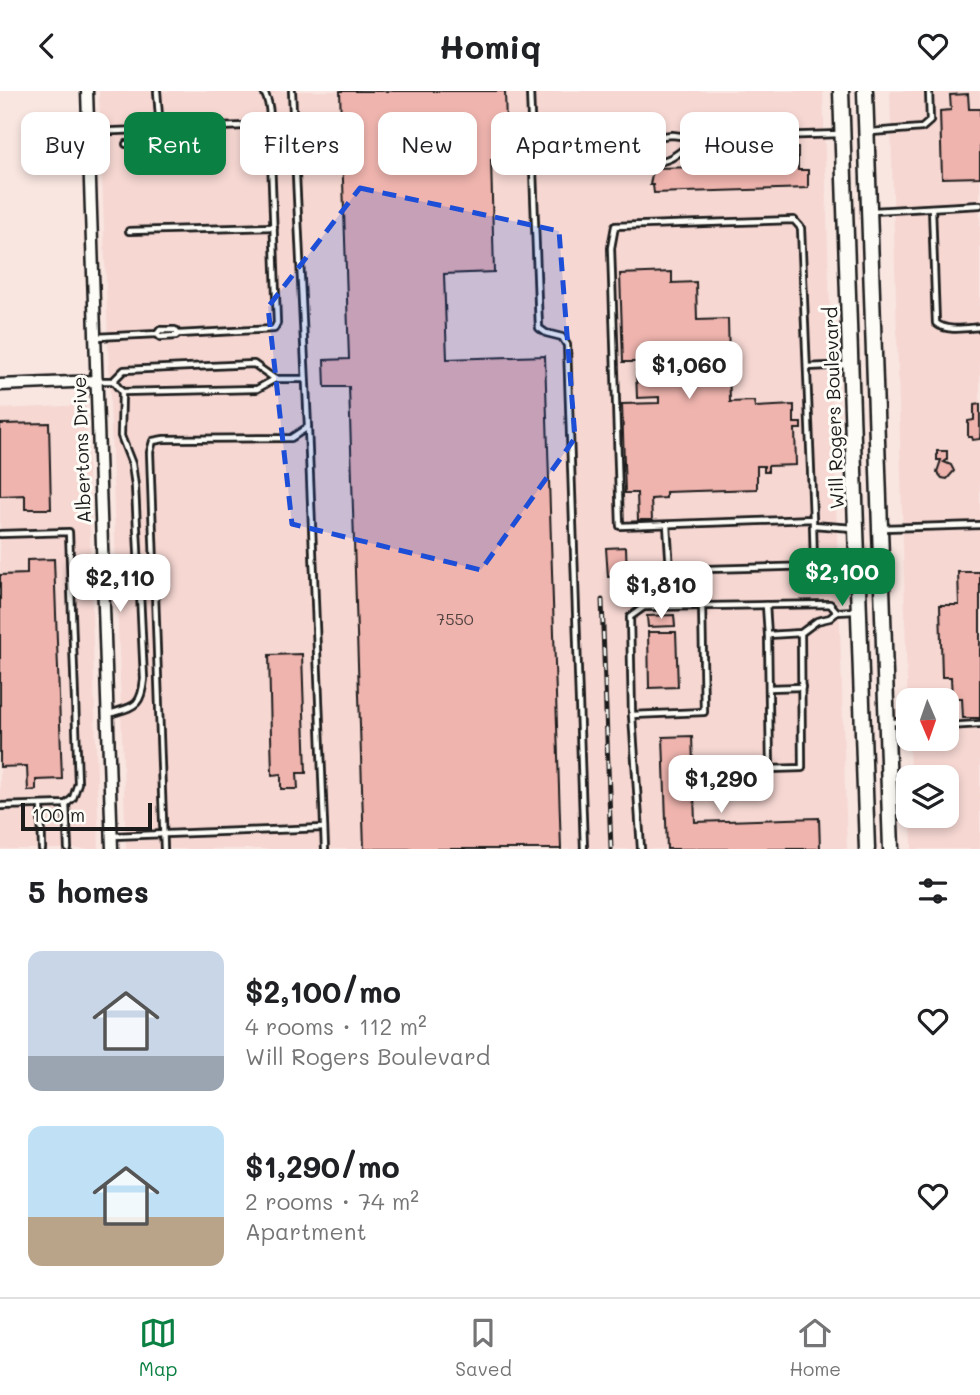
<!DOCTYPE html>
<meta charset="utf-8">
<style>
body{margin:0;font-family:Mali,sans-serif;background:#f2f2f2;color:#202124;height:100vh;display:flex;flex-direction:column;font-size:26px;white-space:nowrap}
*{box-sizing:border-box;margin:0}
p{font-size:23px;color:#757577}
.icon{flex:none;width:38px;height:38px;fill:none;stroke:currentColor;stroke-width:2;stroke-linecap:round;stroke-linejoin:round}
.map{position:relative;height:758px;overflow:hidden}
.panel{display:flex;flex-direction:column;background:#fff;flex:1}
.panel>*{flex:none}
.banner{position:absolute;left:21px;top:21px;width:938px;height:63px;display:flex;gap:14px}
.needle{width:46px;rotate:178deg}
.buttons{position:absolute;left:896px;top:597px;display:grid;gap:14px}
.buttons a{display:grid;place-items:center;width:63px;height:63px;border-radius:14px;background:#fff;box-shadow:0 4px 10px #0003;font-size:35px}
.scale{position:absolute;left:21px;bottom:18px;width:131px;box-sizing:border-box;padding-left:7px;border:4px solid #1c1c1c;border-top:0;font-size:19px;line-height:24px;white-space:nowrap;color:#1c1c1c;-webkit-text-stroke:5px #fdfcf7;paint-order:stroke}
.price{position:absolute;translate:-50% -60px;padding:0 16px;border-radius:14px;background:#fff;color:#222;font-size:23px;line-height:46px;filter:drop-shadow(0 2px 4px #0008)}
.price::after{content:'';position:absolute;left:50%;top:42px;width:21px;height:16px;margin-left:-10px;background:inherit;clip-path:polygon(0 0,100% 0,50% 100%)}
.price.current{background:#0b8043;color:#fff}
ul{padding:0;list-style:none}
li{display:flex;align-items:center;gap:21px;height:175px;padding:0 28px}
li span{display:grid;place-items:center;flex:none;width:196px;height:140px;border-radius:14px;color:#555}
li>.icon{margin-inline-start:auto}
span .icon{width:84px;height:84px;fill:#fffc;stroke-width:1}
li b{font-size:30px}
h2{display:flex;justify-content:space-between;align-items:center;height:84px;padding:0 28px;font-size:30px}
.pill{padding:0 24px;border-radius:14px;background:#fff;box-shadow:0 4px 10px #0003;font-size:24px;line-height:63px}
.pill.current{background:#0b8043;color:#fff}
header{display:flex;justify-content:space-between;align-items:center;height:91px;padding:0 28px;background:#fff;font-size:32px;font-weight:700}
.tabs{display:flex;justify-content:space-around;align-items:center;height:98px;border-top:2px solid #e0e0e0;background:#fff;font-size:19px;color:#757577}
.tabs a{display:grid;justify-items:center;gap:4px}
.tabs .current{color:#0b8043}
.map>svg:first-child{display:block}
.built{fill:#f6d7d2}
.building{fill:#efb4ae;stroke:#1c1c1c;stroke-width:2}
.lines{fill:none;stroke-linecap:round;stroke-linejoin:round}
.service-casing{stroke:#1c1c1c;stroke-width:10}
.minor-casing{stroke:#1c1c1c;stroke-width:15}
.secondary-casing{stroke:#1c1c1c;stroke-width:19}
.service{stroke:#fdfcf7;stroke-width:4.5}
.minor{stroke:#fdfcf7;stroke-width:10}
.secondary{stroke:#fdfcf7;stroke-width:14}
.rail-casing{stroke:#1c1c1c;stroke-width:5}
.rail{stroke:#fdfcf7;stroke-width:2.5;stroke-dasharray:8;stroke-linecap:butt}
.marked{fill:#1d4ed8;fill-opacity:0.2;stroke:#1d4ed8;stroke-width:5;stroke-dasharray:14 9;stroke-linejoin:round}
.labels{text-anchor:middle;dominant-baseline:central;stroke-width:6;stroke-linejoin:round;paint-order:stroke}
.number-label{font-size:16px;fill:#514240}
.street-label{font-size:19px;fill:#1c1c1c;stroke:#fdfcf7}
</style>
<header><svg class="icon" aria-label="back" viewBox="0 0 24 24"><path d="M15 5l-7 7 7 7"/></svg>Homiq<svg class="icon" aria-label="heart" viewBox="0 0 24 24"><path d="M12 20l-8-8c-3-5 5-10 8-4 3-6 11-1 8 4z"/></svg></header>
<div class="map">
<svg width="980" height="758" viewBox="0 0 980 758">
<rect width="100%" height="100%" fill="#f9e6e1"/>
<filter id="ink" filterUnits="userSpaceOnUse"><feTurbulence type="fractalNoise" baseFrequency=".0143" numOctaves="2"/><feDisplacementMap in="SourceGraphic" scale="14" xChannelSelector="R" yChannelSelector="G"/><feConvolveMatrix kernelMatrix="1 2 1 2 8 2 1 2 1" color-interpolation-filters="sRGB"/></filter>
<g filter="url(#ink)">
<g class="built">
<polygon points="99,0 823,0 847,758 126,758"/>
<polygon points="890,0 980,0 980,758 912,758 911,725 947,724 947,686 910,686 909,648 947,648 947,609 908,609 908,627"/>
<polygon points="86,314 99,758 0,758 0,318"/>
</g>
<g class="building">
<polygon points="340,0 505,0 507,68 491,69 494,181 444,183 447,268 545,265 561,758 364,758 349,296 325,296 324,269 349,268"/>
<polygon points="968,3 969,18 980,18 980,86 942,87 940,20 951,19 950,4"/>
<polygon points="798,57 798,79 808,79 808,97 654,102 653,94 650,94 653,77 703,76 702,60"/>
<polygon points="672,181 672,192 696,191 697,229 728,228 730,311 754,310 755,316 794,314 794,332 801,332 801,338 795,338 796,374 768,375 768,381 764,381 764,375 757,375 757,398 666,401 666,407 651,408 652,429 638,429 637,402 625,402 622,313 659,312 659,306 637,307 636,279 645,279 645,271 623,271 620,183"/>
<polygon points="980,313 980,348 973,349 972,346 968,346 968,330 974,329 974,314"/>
<polygon points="49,332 51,418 25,418 25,404 0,405 0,333"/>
<polygon points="937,360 947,360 947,369 944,371 951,374 954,380 947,388 942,387 937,381 941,369 937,369"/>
<polygon points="626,456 627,485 608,486 606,457"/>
<polygon points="54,468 62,688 36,689 36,699 28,700 27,675 0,676 0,484 27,483 27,469"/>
<polygon points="958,481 980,481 980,627 963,627 962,607 952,607 951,586 942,586 940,514 959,514"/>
<polygon points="674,524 675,535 648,536 647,525"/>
<polygon points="648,541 676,541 678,596 649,597"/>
<polygon points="302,563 306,682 297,682 298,698 281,698 281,683 272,684 269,564"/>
<polygon points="692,645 695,731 819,727 820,758 667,758 663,646"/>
</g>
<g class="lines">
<defs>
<g id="service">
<polyline points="157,0 160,38"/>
<path d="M263,0c7,10 7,22 7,34"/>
<polyline points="530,0 539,237 546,242 562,246 567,254 584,758"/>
<polyline points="89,41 270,34 271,63"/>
<polyline points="871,41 922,37 930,30 929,0"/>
<path d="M672,44l25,3c-17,14 -27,26 -49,24l-4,-7c0,-17 14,-19 28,-20z"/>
<polyline points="697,47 841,43"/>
<polyline points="126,53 176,51"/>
<path d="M932,117l4,115c10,9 31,5 44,4"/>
<polyline points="873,120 980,114"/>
<polyline points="129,140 274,136"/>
<polyline points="178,243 274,238 277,232 271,67"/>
<polyline points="96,246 157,243 160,246 176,245 178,243 175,239 160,239 157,243"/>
<polyline points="807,276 849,274"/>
<polyline points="275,288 305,288"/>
<polyline points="97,290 113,290 124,279 254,273 275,288 257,298 122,301 113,290"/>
<polyline points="308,337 325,758"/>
<polyline points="813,428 620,435 611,157 615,135 794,129 801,137 813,428 813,434 853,437"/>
<polyline points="667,434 670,479 814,475"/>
<polyline points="813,434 814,475 854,474"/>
<polyline points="884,437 980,434"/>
<polyline points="0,443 69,441 78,692 73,707 66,713 0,715"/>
<polyline points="766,514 768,544"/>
<polyline points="801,542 802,677 770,678 768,544 801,542 817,530 830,527 837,521 855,520"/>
<polyline points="769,597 802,596"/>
<path d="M109,623c25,-8 32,-6 35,-35l-9,-193 -3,-22 -11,-28 1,-44"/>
<polyline points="632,624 704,621 702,514"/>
<polyline points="888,631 908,631"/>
<polyline points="947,635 980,633"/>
<polyline points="66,713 68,758"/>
<polyline points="41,714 42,758"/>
<polyline points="113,745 324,737"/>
<polyline points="164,758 150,361 153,350 164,348 291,347 308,336 292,0"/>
<polyline points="641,758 632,624 630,526 644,516 830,513 837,521"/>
</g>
<g id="minor">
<polyline points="87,0 112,758"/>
<polyline points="0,294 97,290"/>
</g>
<g id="secondary">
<polyline points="841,0 867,758"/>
<polyline points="865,0 891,758"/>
</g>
</defs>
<use href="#service" class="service-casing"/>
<use href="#minor" class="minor-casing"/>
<use href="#secondary" class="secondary-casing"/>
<use href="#service" class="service"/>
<use href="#minor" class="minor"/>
<use href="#secondary" class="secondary"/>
<defs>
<polyline id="rail" points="602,509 611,758"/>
</defs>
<use href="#rail" class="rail-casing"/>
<use href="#rail" class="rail"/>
</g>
</g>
<path class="marked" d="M360,97l199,43 16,207 -94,132 -189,-46 -24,-217z"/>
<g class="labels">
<g class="number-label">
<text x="455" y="527">7550</text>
</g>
<g class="street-label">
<text transform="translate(833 317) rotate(-92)">Will Rogers Boulevard</text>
<text transform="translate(81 359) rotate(-92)">Albertons Drive</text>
</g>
</g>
</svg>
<div class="buttons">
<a><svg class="needle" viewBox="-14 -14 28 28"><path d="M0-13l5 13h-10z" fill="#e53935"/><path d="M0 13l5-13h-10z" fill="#757577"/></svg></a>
<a><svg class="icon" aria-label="layers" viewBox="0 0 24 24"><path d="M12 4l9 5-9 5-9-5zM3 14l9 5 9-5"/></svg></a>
</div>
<div class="scale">100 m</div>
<b class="price" style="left:689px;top:310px">$1,060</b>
<b class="price current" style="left:842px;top:517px">$2,100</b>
<b class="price" style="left:120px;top:523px">$2,110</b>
<b class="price" style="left:661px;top:530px">$1,810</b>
<b class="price" style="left:721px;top:724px">$1,290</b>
<div class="banner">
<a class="pill">Buy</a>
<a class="pill current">Rent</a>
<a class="pill">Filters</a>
<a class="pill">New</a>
<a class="pill">Apartment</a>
<a class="pill">House</a>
</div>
</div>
<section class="panel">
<h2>5 homes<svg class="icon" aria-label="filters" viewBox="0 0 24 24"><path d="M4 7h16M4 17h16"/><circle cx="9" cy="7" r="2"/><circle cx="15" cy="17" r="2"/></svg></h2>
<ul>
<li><span style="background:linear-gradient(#c9d6e8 75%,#9aa5b1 0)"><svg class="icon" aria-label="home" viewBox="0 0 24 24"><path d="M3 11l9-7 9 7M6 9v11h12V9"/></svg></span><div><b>$2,100/mo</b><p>4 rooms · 112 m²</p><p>Will Rogers Boulevard</p></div><svg class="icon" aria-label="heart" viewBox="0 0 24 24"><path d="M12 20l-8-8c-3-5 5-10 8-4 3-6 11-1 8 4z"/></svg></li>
<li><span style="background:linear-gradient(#bfe0f5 65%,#b9a48a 0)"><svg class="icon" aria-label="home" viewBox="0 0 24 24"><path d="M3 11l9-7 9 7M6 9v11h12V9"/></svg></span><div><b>$1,290/mo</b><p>2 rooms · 74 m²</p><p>Apartment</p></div><svg class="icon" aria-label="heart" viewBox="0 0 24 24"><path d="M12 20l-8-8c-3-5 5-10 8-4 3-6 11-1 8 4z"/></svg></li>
</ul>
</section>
<nav class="tabs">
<a class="current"><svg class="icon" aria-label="map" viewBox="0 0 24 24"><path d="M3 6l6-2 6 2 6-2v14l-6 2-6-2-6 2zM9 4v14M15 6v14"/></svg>Map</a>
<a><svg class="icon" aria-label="saved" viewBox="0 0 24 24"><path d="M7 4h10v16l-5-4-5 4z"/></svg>Saved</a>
<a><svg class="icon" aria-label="home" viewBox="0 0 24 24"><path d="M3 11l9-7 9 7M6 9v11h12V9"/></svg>Home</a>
</nav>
